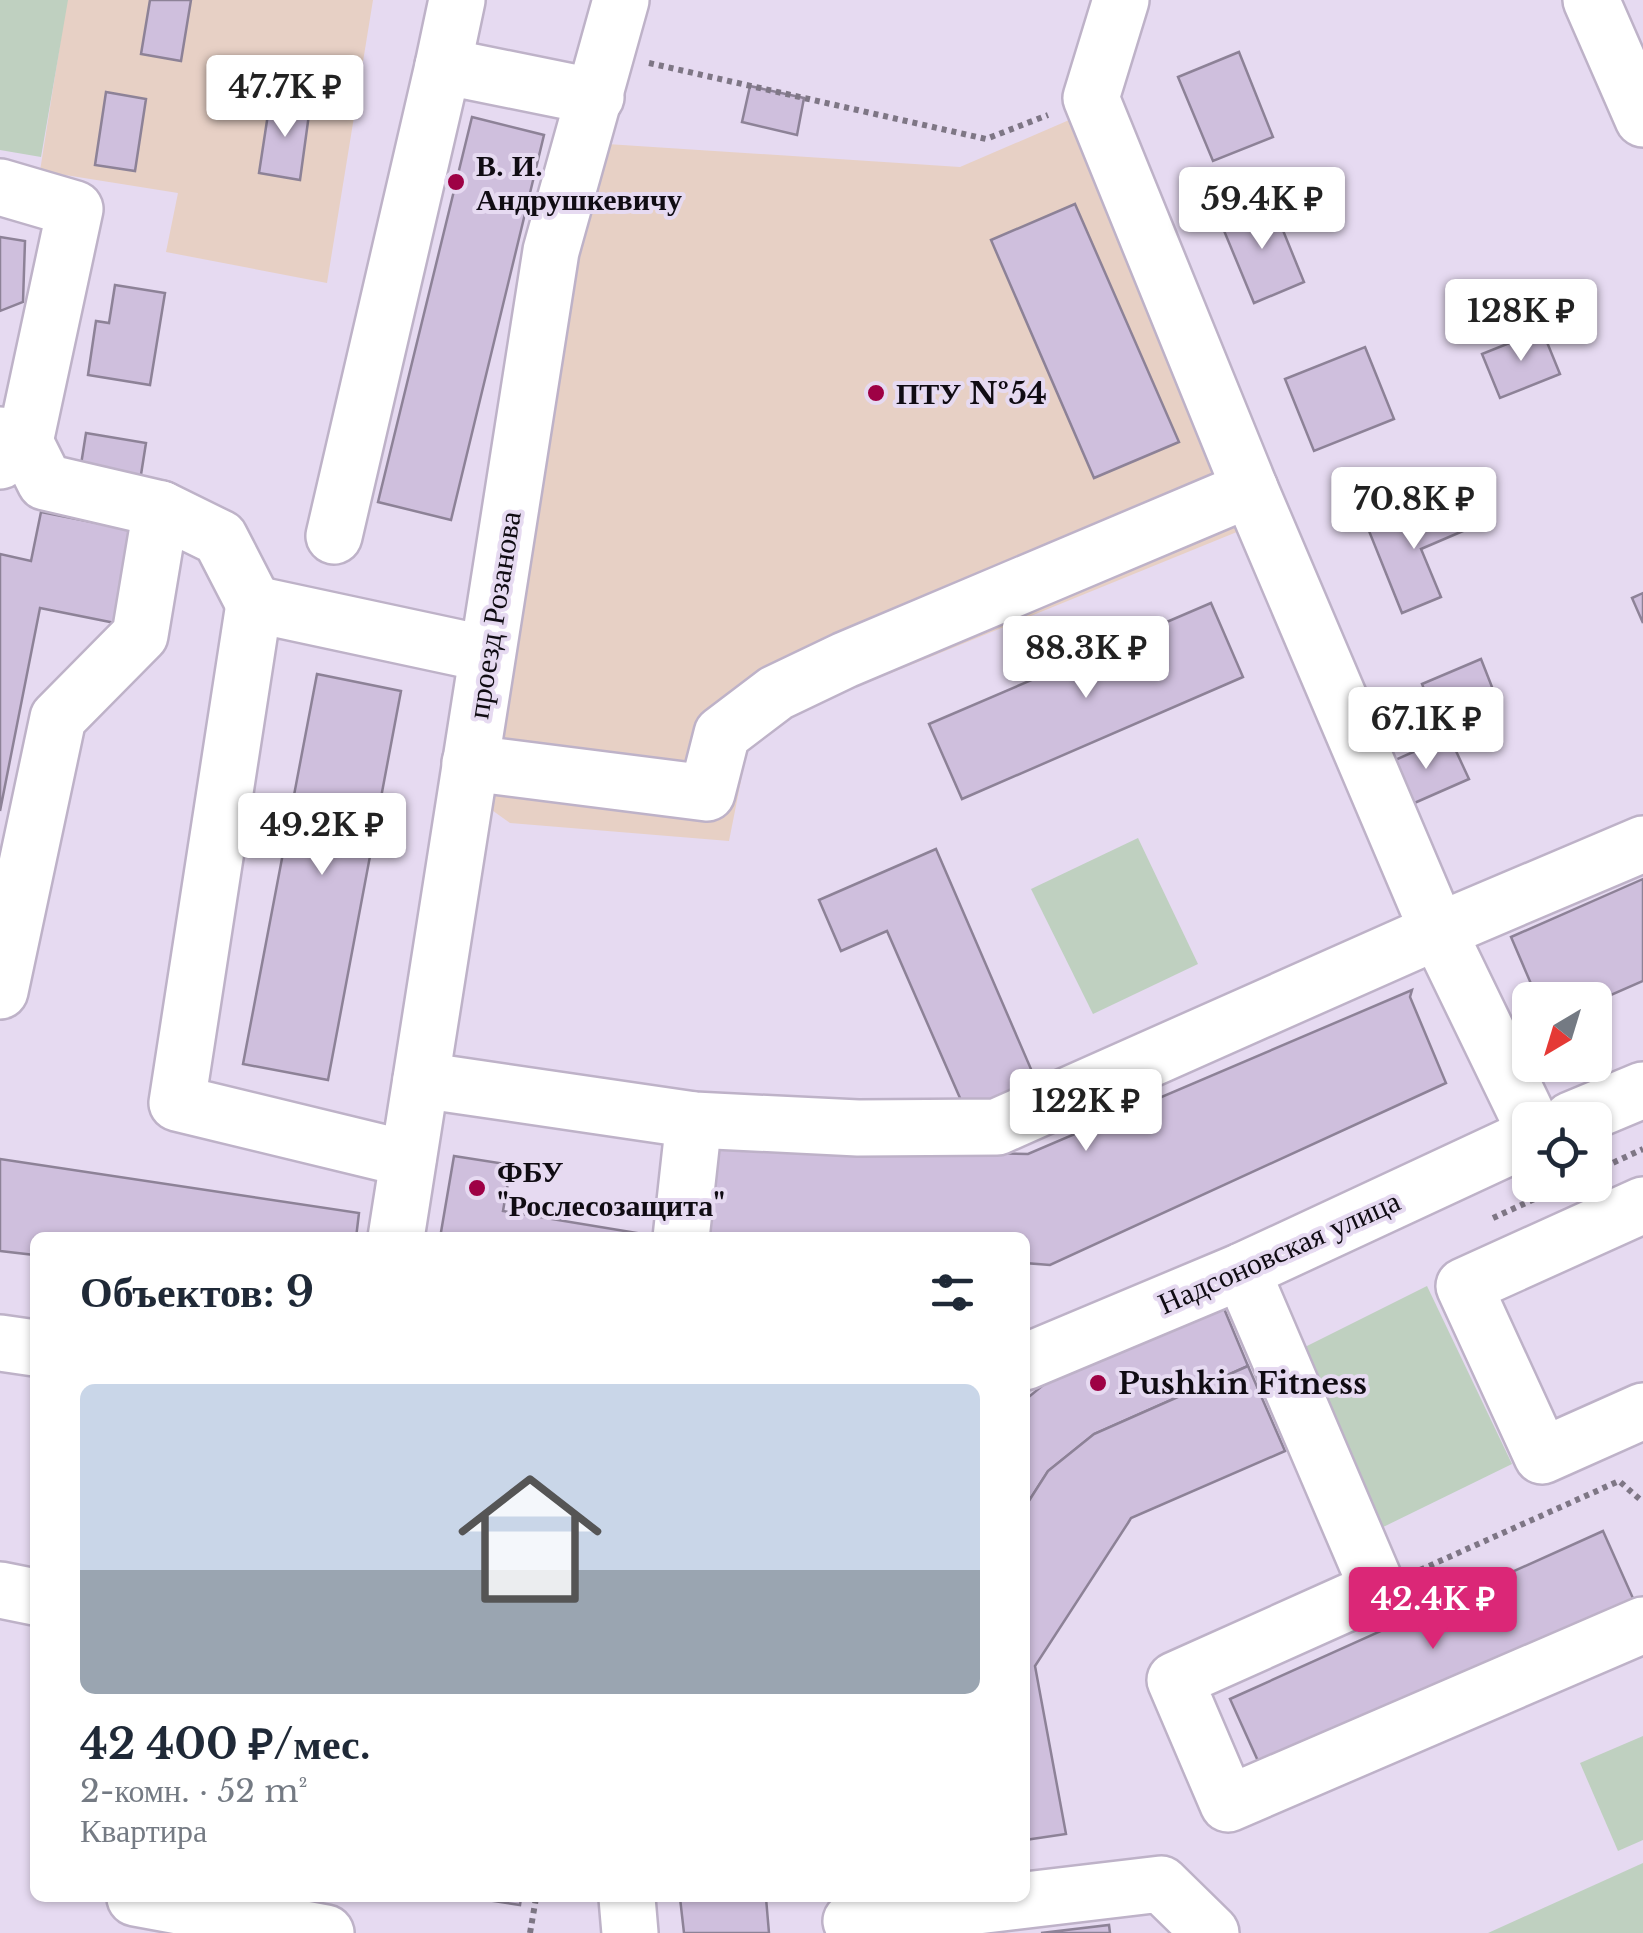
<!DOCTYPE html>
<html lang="ru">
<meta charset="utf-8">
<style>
body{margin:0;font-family:"Libre Baskerville",serif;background:#f6f6f7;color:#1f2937;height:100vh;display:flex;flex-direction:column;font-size:38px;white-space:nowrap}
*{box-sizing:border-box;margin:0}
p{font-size:32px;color:#747a83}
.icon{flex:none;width:55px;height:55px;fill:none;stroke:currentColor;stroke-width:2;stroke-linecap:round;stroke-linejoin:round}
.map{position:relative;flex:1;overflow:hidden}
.sheet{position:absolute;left:30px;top:1232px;width:1000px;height:670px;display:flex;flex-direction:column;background:#fff;border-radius:15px;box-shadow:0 2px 8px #0004}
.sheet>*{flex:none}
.needle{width:65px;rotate:218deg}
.tools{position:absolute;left:1512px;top:982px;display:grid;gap:20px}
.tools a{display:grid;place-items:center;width:100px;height:100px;border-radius:15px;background:#fff;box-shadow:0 2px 8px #0004;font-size:50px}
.price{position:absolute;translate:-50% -85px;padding:0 22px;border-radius:10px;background:#fff;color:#222;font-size:32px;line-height:65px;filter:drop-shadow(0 2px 5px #0008)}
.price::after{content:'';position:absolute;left:50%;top:60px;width:30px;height:22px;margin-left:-15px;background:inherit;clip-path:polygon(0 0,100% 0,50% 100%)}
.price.current{background:#db2777;color:#fff}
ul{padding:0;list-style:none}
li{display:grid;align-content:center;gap:20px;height:530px;padding:0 50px}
li span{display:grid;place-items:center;height:310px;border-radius:15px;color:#555}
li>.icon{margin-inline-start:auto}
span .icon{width:180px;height:180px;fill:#fffc;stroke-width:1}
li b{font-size:42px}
h2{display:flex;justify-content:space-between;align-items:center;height:120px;padding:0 50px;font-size:42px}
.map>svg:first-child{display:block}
.education{fill:#e7d0c5}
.green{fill:#bfd0c0}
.building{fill:#cfbfdd;stroke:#8d8297;stroke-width:2.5}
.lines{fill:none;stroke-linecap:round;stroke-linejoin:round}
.minor-casing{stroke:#beb2c8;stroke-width:60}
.path{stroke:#7e7685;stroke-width:6;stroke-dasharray:5 5;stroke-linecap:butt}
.minor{stroke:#fff;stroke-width:55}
.poi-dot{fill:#9e0145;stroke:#e6daf1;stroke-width:4}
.labels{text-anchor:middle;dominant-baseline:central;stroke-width:8;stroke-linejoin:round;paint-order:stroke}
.poi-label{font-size:30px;font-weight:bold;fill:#100c13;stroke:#e6daf1;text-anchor:start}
.street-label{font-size:30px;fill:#100c13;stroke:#e6daf1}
</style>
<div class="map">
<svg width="1643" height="1933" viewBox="0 0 1643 1933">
<rect width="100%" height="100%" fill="#e6daf1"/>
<g class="education">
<polygon points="67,0 373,0 327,283 166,252 178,193 40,171"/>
<polygon points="1090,111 1254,525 751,730 729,841 510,823 489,808 569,261 607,144 960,167"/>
</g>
<g class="green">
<polygon points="0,0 68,0 41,157 0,150"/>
<polygon points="1138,838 1198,964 1093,1014 1031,889"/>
<polygon points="1427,1286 1512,1464 1373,1532 1291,1354"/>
<polygon points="1643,1736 1643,1840 1618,1851 1580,1763"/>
<polygon points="1643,1863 1643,1933 1488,1933"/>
</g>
<g class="building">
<polygon points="150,0 191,0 181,61 141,54"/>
<polygon points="1239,52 1273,137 1213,161 1178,77"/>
<polygon points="750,86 804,98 797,135 742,122"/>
<polygon points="106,92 146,99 135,171 95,165"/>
<polygon points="270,101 310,107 300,180 259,173"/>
<polygon points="472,117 544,135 451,520 378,502"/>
<polygon points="1271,201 1304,282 1254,303 1220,221"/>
<polygon points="1075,204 1179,442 1094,478 991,240"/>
<polygon points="0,237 25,241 23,302 0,311"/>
<polygon points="115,285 165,293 150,385 88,375 96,321 109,323"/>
<polygon points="1542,330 1560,374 1500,398 1482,354"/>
<polygon points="1365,347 1394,419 1314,451 1285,379"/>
<polygon points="86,433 146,443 140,481 80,471"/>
<polygon points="1450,498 1463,531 1421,549 1441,597 1402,613 1369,531"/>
<polygon points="41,512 133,530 115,623 40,608 0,811 0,554 31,561"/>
<polygon points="1643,593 1643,623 1632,598"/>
<polygon points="1211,603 1243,677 962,799 929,724"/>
<polygon points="1481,659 1501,710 1442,734 1422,684"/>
<polygon points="317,674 401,691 328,1080 243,1064"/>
<polygon points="1449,736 1469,779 1403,808 1384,765"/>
<polygon points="936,849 1037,1083 967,1114 887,931 841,951 819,900"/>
<polygon points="1643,879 1643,981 1595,1002 1538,1000 1511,937"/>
<polygon points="1412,990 1410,997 1446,1083 1050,1265 1025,1263 1025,1238 701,1238 704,1148 1028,1154"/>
<polygon points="454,1156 511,1165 503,1211 661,1237 440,1238"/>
<polygon points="0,1159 359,1213 356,1238 35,1238 35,1255 0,1251"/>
<polygon points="1220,1299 1248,1366 1094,1434 1048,1471 1025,1507 1025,1400 1065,1367"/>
<polygon points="1248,1366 1285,1451 1131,1518 1128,1523 1035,1666 1066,1834 1025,1840 1025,1507 1048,1471 1094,1434"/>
<polygon points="1603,1531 1636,1605 1263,1772 1230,1699"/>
<polygon points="474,1898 521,1898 520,1905"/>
<polygon points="680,1898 766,1898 769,1933 684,1933"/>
<polygon points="1109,1925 1110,1933 1041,1933"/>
</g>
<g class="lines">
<defs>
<g id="minor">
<polyline points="1121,0 1091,98 1250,489 1438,931 1530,1121"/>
<polyline points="1591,0 1643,119"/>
<polyline points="443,66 457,0"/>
<polyline points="0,187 75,209 25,442 0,461"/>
<polyline points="0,435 25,442 45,482 161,509 220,538 254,604"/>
<polyline points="334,536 443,66 596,97"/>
<polyline points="470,763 707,793 722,734 776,693 845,660 1250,489"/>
<polyline points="0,991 58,718 140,635 161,509"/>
<polyline points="421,1080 694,1120 858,1128 997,1127 1438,931 1643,844"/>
<polyline points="1571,1120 1643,1090"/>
<polyline points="408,1159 177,1103 254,604 487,654"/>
<polyline points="1643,1205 1464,1286 1542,1456 1643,1411"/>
<polyline points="396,1238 551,251 621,0"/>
<polyline points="681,1238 694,1120"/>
<polyline points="1242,1271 1378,1589 1175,1680 1228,1804 1643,1625"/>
<polyline points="0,1343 35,1348"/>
<polyline points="1025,1362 1242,1271 1530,1137"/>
<polyline points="0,1590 35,1597"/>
<polyline points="135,1898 326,1933"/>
<polyline points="627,1898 630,1933"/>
<polyline points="851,1921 1161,1884 1211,1933"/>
</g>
</defs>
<use href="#minor" class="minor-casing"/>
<g class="path">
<polyline points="649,63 986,139 1048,115"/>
<polyline points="1595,1171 1643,1149"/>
<polyline points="1493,1218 1565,1185"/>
<polyline points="1420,1570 1619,1481 1643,1502"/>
<polyline points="530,1933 536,1898"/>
</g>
<use href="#minor" class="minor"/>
</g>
<g class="poi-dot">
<circle cx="456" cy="182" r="10"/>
<circle cx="876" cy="393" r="10"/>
<circle cx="477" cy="1188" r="10"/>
<circle cx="1098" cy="1383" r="10"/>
</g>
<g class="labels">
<g class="poi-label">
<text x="476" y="165">В. И.<tspan x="476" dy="34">Андрушкевичу</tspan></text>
<text x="896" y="393">ПТУ №54</text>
<text x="497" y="1171">ФБУ<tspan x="497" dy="34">"Рослесозащита"</tspan></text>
<text x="1118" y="1383">Pushkin Fitness</text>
</g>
<g class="street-label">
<text transform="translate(494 615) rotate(-81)">проезд Розанова</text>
<text transform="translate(1279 1252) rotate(-24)">Надсоновская улица</text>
</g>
</g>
</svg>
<div class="tools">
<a><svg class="needle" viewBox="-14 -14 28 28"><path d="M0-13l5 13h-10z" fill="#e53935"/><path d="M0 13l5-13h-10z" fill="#747a83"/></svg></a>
<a><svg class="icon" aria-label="locate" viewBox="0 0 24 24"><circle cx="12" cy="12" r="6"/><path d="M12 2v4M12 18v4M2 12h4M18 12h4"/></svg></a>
</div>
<b class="price" style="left:285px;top:140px">47.7K ₽</b>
<b class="price" style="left:1262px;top:252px">59.4K ₽</b>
<b class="price" style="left:1521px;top:364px">128K ₽</b>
<b class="price" style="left:1414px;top:552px">70.8K ₽</b>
<b class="price" style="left:1086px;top:701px">88.3K ₽</b>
<b class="price" style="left:1426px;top:772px">67.1K ₽</b>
<b class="price" style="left:322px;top:878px">49.2K ₽</b>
<b class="price" style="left:1086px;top:1154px">122K ₽</b>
<b class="price current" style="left:1433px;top:1652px">42.4K ₽</b>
<section class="sheet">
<h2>Объектов: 9<svg class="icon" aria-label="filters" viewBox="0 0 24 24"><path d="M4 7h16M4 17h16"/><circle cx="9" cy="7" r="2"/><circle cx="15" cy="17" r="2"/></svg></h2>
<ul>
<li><span style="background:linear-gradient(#c9d6e8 60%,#9aa5b1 0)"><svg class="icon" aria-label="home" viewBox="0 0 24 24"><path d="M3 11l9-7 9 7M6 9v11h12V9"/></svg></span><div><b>42 400 ₽/мес.</b><p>2-комн. · 52 m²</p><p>Квартира</p></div></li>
</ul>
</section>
</div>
